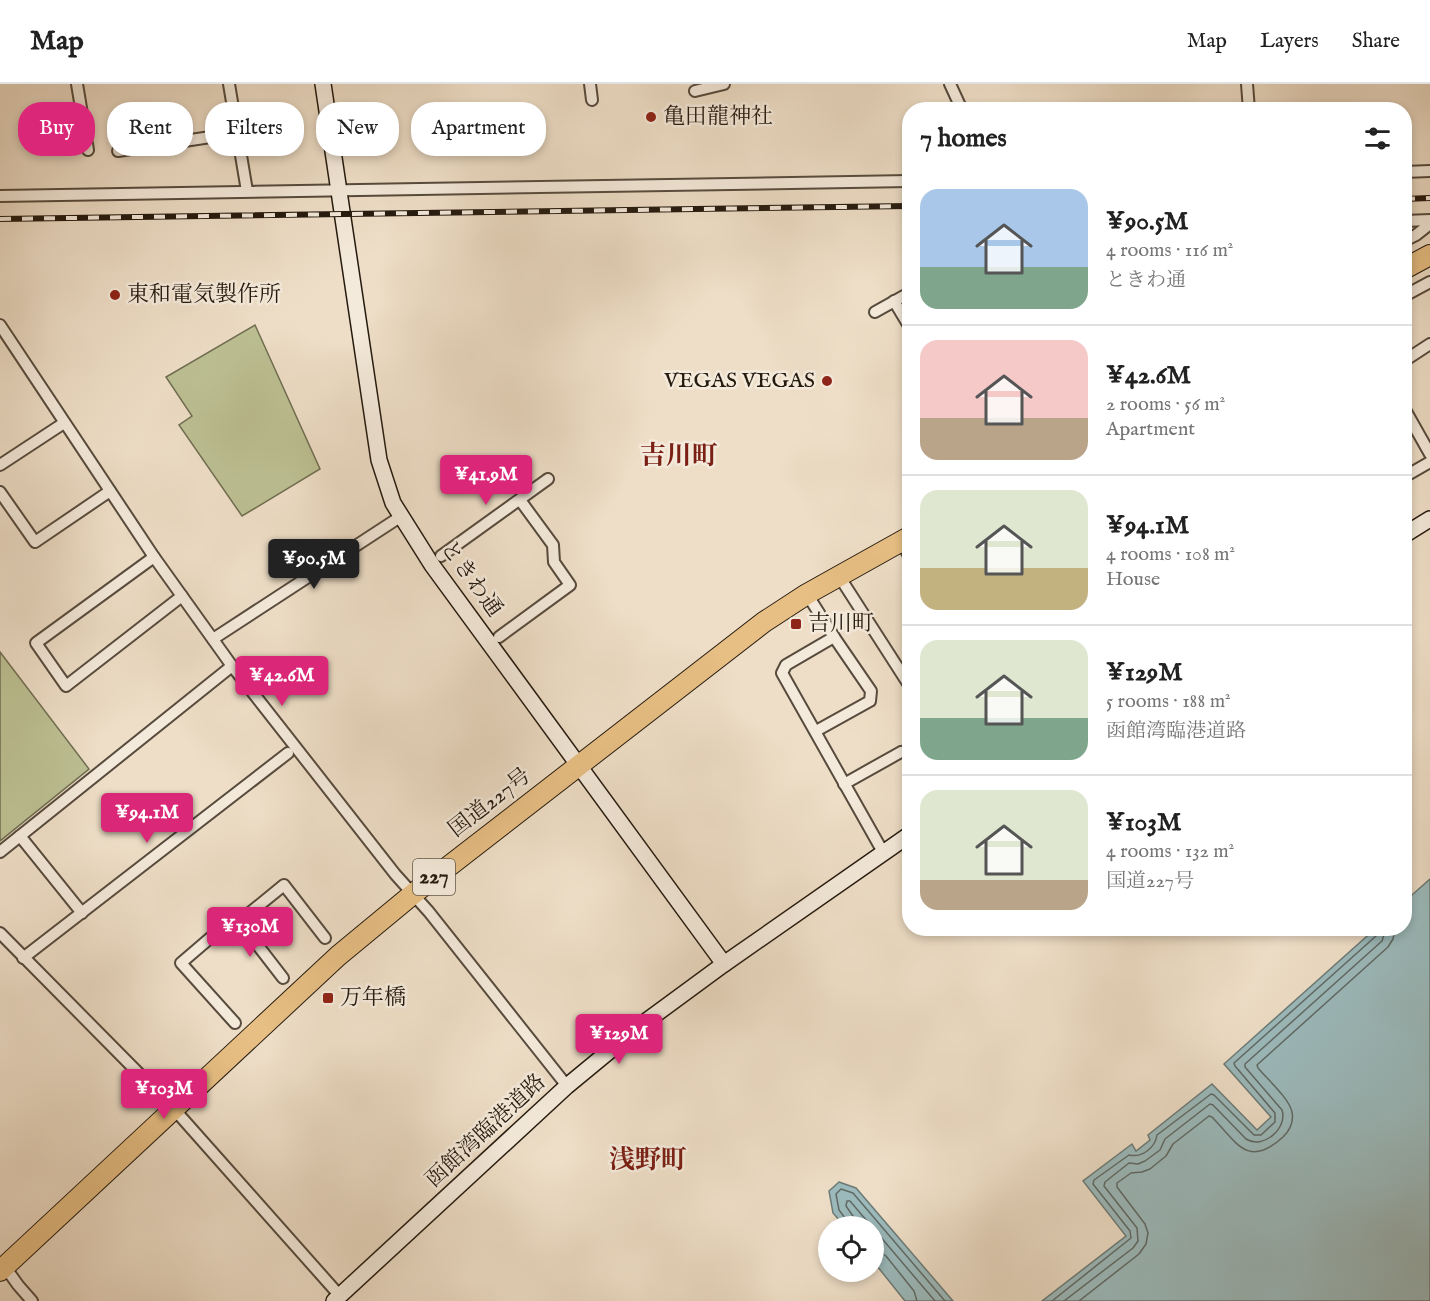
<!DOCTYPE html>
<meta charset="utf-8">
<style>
body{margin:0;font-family:"IM FELL English","Noto Serif JP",serif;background:#f6f6f6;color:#222;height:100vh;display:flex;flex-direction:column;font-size:22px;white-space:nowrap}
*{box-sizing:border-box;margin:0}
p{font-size:20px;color:#767676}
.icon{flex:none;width:33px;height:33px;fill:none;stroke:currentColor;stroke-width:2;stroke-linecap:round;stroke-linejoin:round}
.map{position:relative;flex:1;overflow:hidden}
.details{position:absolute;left:902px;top:18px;width:510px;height:834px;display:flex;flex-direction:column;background:#fff;border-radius:24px;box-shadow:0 3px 9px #0003}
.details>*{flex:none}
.hud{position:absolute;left:18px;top:18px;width:570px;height:54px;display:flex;gap:12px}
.buttons{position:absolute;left:818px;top:1132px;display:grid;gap:12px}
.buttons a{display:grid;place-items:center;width:66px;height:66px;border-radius:50%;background:#fff;box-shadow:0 3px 9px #0003;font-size:30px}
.price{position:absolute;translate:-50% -51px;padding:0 14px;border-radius:6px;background:#db2777;color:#fff;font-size:20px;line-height:39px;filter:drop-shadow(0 2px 3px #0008)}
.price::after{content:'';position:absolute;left:50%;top:36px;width:18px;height:14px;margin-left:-9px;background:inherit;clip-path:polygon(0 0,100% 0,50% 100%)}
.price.on{background:#222;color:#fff}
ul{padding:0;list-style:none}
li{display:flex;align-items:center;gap:18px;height:150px;padding:0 18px}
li+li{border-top:2px solid #e0e0e0}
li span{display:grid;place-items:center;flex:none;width:168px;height:120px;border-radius:18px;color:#555}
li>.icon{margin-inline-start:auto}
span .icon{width:72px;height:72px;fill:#fffc;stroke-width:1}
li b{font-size:26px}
h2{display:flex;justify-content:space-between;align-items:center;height:72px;padding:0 18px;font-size:26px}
.chip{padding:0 21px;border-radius:24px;background:#fff;box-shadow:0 3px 9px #0003;font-size:21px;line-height:54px}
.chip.on{background:#db2777;color:#fff}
header{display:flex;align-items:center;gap:36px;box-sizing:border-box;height:84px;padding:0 30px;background:#fff;border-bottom:2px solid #e0e0e0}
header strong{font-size:28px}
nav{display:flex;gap:33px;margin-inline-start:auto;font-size:21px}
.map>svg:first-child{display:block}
.green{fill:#bcc093;stroke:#706d51;stroke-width:1.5}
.water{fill:#9cbbbd;stroke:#6c7b77;stroke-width:1.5}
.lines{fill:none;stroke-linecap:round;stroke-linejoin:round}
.shore{stroke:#606a66;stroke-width:1.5}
.street-casing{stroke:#574b3d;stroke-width:14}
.secondary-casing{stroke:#251a0f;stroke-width:18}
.highway-casing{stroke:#251a0f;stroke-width:22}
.street{stroke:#f4eadb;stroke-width:10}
.secondary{stroke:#f4eadb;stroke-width:15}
.highway{stroke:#e7bf84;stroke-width:20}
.rail-casing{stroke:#251a0f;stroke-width:6}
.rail{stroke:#f4eadb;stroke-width:4;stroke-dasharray:11;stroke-linecap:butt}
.poi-dot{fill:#8f2418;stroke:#f4eadb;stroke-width:2}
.labels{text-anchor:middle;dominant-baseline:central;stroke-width:5;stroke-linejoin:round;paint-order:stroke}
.shield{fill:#f4eadb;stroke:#63584c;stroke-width:1.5}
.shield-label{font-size:21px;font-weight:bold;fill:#251a0f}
.poi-label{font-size:22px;fill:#251a0f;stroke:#f4eadb;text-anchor:start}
.street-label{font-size:22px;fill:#251a0f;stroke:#f4eadb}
.quarter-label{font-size:26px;font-weight:bold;fill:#7a1f14;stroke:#f4eadb}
</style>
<header>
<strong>Map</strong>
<nav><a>Map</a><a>Layers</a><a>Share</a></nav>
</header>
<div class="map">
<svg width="1430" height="1217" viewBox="0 0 1430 1217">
<rect width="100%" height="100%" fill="#eedec7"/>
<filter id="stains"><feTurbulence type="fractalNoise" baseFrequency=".00333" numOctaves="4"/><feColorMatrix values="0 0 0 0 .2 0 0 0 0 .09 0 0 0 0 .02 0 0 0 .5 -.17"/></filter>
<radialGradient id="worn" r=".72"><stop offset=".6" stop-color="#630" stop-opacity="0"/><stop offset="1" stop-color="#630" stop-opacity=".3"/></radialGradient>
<g class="green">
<polygon points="255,241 320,385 242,432 179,341 192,332 166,293"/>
<polygon points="0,568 89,685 0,757"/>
</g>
<g class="water">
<polygon points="1430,795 1430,1217 1042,1217 1126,1152 1083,1097 1132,1060 1136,1067 1150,1056 1148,1051 1212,1000 1257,1046 1271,1033 1224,980 1375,845 1404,844 1404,818"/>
<polygon points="839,1098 856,1104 953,1217 905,1217 873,1177 873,1143 845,1143 833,1129 829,1107"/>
</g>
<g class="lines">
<g class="shore">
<polyline points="849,1143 848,1138 839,1126 836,1110 841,1105 853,1109 945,1217"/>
<polyline points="857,1143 855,1135 846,1122 847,1117 850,1117 872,1143"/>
<polyline points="873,1144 935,1217"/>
<polyline points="873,1167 880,1168 886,1172 914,1207 917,1217"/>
<path d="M1052,1217l79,-63 -1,-7 -37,-47 1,-4 35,-25c13,3 26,-7 28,-20l54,-41 3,1 40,40h7l14,-13v-9l-40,-47 -1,-3 142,-127 2,-8"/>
<path d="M1064,1217l69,-53 5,-7 -1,-13 -33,-42 1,-4 24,-19 9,1 7,-3 15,-11 5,-11 45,-35 3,1 33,34c17,11 42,-11 36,-29l-37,-43v-3l137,-123 4,-13"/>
<path d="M1079,1217l60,-47 7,-10 2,-11 -3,-9 -28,-37v-4l14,-10 11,-1 8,-3 16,-13 7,-12 36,-28 3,1c25,26 36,52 71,20 7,-7 11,-15 9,-25 -3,-14 -25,-33 -34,-44l-1,-3 131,-118 5,-8 2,-11"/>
</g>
<defs>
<g id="street">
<polyline points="77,0 88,66"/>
<polyline points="229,0 247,107"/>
<polyline points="590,0 592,16"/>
<polyline points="950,0 962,26"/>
<polyline points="1247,0 1249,26"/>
<polyline points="695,7 724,0"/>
<polyline points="118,67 237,49"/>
<polyline points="1404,88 1430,87"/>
<polyline points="0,112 909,97"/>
<polyline points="1404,137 1430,136"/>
<polyline points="1404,157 1416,151 1430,140"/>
<polyline points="1404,212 1430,198"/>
<polyline points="894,217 909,242"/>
<polyline points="875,228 909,209"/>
<polyline points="0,241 154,473 232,582 395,790 429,828 567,1002"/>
<polyline points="1404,277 1430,260"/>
<polyline points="1404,324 1430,370"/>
<polyline points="0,381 64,339"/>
<polyline points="1404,393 1430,378"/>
<polyline points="0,408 35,458 110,407"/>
<polyline points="901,457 909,472"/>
<polyline points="441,472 548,395"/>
<polyline points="154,473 36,559 66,602 182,512"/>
<polyline points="839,492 909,601"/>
<polyline points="807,510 834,553 871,607 870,617 816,647"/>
<polyline points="499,553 570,501 554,478 553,461 520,416"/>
<polyline points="834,553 786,581 782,589 883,768"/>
<polyline points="213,555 400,433"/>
<polyline points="844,700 901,668 909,667"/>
<polyline points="20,752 82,829"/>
<polyline points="0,768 232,582"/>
<polyline points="239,837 283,894"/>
<polyline points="0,849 174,1025 340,1212"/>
<polyline points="23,874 288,669"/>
<polyline points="235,939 181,879 216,849 225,849 284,801 325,854"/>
<polyline points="3,1180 18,1201 32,1217"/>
</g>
<g id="secondary">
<polyline points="323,0 379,376 393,419 432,481 724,880"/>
<polyline points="1404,451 1430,435"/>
<polyline points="334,1217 567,1002 641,941 724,880 909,751"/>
</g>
<g id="highway">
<polyline points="1404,185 1430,171"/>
<polyline points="0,1187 338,872 413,810 764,538 807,510 909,453"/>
</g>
</defs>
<use href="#street" class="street-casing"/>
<use href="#secondary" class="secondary-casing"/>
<use href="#highway" class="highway-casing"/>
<use href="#street" class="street"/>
<use href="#secondary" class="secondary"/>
<use href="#highway" class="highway"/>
<defs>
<g id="rail">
<polyline points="1404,115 1430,114"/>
<polyline points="0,135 909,122"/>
</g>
</defs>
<use href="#rail" class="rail-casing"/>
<use href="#rail" class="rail"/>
</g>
<g class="poi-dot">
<circle cx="651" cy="33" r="6"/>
<circle cx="115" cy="211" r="6"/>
<circle cx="827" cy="297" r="6"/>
<rect x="790" y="534" width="12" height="12" rx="3"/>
<rect x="322" y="908" width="12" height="12" rx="3"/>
</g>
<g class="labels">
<rect class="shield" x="413" y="775" width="42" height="36" rx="4.5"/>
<g class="shield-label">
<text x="434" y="793">227</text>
</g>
<g class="poi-label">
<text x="663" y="33">亀田龍神社</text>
<text x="127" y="211">東和電気製作所</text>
<text x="815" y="297" text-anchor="end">VEGAS VEGAS</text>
<text x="808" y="540">吉川町</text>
<text x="340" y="914">万年橋</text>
</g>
<g class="street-label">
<text transform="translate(471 495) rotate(54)">ときわ通</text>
<text transform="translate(490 719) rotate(-38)">国道227号</text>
<text transform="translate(486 1047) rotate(-43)">函館湾臨港道路</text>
</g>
<g class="quarter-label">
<text x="679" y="372">吉川町</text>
<text x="648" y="1076">浅野町</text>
</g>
</g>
<rect width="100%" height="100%" filter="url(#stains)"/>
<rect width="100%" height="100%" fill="url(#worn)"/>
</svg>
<div class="buttons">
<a><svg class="icon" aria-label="locate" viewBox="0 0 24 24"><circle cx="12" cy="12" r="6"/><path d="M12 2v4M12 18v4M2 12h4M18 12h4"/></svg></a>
</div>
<b class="price" style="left:486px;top:422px">¥41.9M</b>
<b class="price on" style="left:314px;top:506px">¥90.5M</b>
<b class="price" style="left:282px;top:623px">¥42.6M</b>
<b class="price" style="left:147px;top:760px">¥94.1M</b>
<b class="price" style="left:250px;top:874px">¥130M</b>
<b class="price" style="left:619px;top:981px">¥129M</b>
<b class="price" style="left:164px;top:1036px">¥103M</b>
<div class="hud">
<a class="chip on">Buy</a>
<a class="chip">Rent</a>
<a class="chip">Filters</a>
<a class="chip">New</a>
<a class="chip">Apartment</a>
</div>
<section class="details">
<h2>7 homes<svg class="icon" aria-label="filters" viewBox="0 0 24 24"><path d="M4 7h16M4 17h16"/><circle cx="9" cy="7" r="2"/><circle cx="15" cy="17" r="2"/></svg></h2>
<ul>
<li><span style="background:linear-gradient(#a9c7e8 65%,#7fa58c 0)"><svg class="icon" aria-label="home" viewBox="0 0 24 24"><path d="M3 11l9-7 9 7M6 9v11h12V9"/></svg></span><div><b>¥90.5M</b><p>4 rooms · 116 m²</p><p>ときわ通</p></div></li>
<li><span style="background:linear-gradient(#f6c9c9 65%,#b9a48a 0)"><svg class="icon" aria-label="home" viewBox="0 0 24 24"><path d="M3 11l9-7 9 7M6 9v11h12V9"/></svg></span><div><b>¥42.6M</b><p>2 rooms · 56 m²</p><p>Apartment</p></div></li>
<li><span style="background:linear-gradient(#dfe7d0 65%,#c2b280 0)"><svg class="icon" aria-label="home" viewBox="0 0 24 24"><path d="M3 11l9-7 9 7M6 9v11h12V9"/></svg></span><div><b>¥94.1M</b><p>4 rooms · 108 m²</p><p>House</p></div></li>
<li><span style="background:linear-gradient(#dfe7d0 65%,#7fa58c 0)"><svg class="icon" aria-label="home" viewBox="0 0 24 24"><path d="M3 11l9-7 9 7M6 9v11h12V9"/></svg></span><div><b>¥129M</b><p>5 rooms · 188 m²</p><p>函館湾臨港道路</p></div></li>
<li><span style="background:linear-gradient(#dfe7d0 75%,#b9a48a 0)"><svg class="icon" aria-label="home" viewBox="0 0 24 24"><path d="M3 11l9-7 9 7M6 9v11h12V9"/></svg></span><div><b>¥103M</b><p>4 rooms · 132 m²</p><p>国道227号</p></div></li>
</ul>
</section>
</div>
